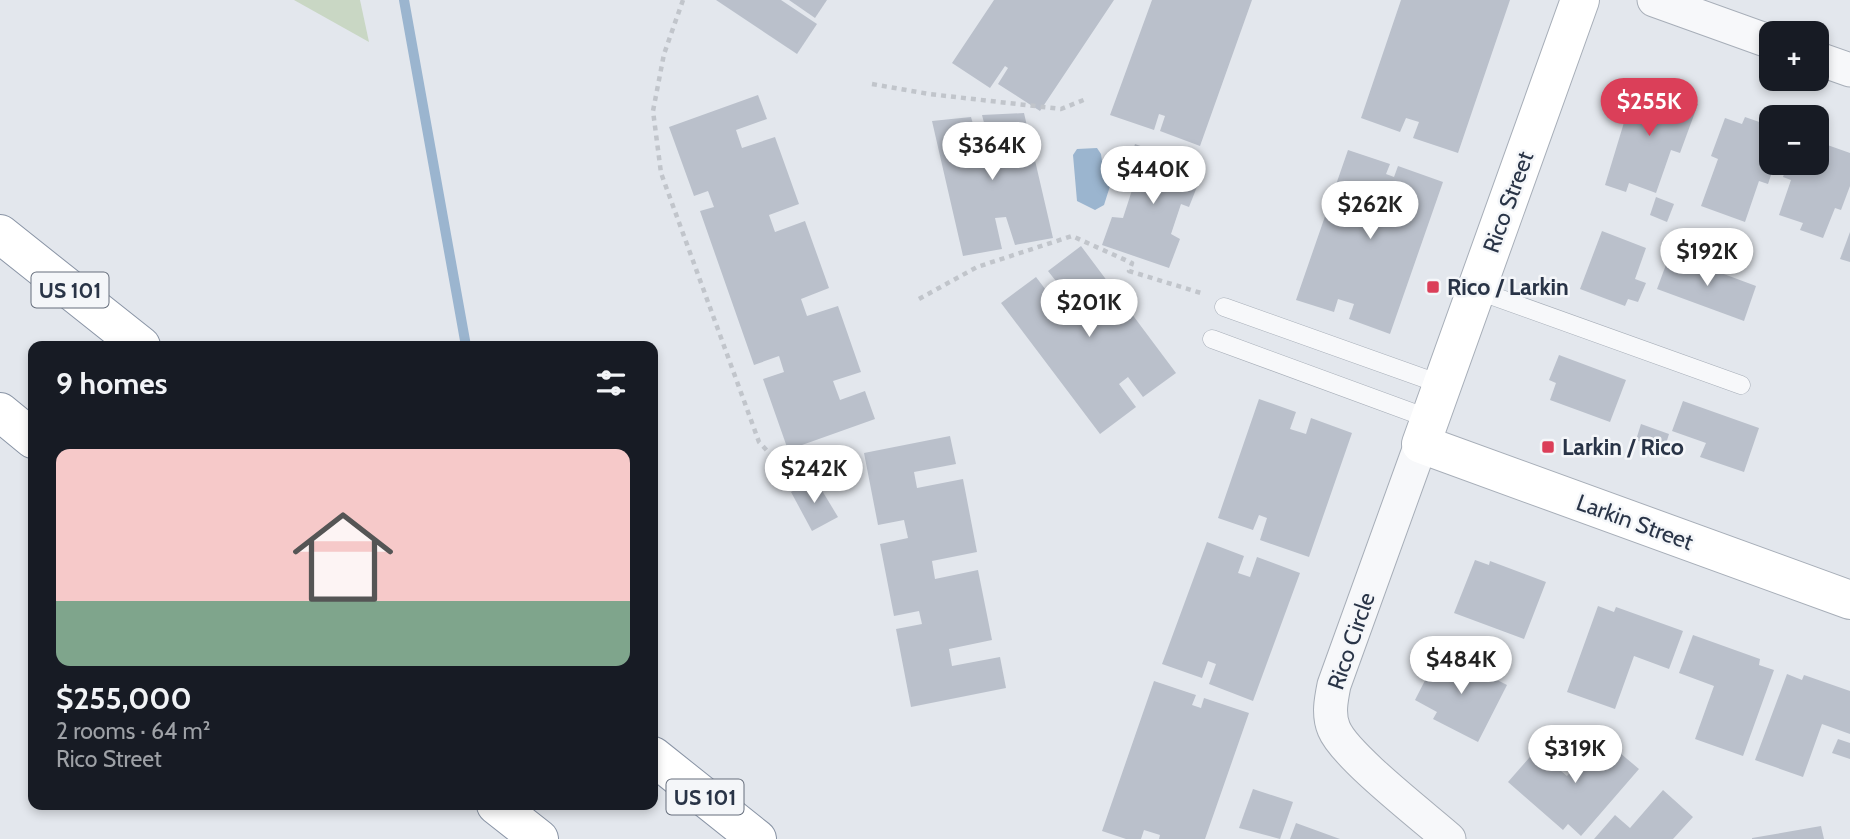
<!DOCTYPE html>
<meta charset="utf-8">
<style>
body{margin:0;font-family:Cabin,sans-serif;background:#20242c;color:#f1f3f6;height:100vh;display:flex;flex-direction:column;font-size:26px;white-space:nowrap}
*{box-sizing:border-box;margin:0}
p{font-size:23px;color:#9ea1a6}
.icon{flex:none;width:38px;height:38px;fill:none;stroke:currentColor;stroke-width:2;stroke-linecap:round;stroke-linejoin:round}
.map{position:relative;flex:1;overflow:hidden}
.side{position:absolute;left:28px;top:341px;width:630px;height:469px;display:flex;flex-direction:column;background:#171b24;border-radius:14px;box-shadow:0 4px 10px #0003}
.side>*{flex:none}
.fabs{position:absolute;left:1759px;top:21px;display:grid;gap:14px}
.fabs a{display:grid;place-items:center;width:70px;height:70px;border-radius:14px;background:#171b24;box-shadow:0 4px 10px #0003;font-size:35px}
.price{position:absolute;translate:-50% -60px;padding:0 16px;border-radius:24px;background:#fff;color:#222;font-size:23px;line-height:46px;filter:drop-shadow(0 2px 4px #0008)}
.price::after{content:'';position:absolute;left:50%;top:42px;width:21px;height:16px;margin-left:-10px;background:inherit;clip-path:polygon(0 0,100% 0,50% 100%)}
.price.current{background:#db3f59;color:#fff}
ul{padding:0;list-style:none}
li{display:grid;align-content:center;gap:14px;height:371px;padding:0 28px}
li+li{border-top:2px solid #363941}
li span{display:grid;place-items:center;height:217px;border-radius:14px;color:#555}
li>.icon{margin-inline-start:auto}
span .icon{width:126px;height:126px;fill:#fffc;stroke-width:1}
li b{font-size:30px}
h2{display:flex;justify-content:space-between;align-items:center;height:84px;padding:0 28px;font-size:30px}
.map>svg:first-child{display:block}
.green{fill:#c9d7c4}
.water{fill:#9bb5cf}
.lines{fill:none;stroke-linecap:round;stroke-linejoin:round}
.stream{stroke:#9bb5cf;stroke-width:10}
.building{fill:#bac0cb}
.lane-casing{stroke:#a7aeb8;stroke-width:19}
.street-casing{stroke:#a7aeb8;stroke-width:35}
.secondary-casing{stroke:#a7aeb8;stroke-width:40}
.highway-casing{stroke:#8994a5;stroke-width:40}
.path{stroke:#c1c5cb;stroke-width:4.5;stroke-dasharray:5 5;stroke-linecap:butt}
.lane{stroke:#f7f8fa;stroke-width:18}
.street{stroke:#f7f8fa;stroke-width:33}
.secondary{stroke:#fff;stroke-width:38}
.highway{stroke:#fff;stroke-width:38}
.poi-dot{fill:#db3f59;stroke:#f4f6f9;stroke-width:2.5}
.labels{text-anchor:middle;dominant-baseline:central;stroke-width:5;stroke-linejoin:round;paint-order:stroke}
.shield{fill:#f4f6f9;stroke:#666e7c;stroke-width:2}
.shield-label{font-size:21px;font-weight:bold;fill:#293447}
.street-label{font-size:23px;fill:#293447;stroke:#f4f6f9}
.poi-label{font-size:23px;font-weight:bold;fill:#293447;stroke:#f4f6f9;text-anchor:start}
</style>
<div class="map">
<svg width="1850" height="839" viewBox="0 0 1850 839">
<rect width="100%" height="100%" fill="#e3e7ed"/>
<polygon class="green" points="294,0 360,0 369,42"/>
<polygon class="water" points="1097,148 1101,154 1104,175 1111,183 1104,205 1095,210 1077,201 1073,155 1077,149"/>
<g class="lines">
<polyline class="stream" points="404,0 466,346"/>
</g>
<g class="building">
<polygon points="716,0 781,0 817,24 797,54"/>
<polygon points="789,0 827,0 815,18"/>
<polygon points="994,0 1114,0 1040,111 998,84 1008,68 1005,66 990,88 952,63"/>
<polygon points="1152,0 1252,0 1200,146 1160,131 1165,116 1159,114 1154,130 1110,115"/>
<polygon points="1401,0 1510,0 1458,153 1413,138 1419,122 1406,118 1400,132 1361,118"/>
<polygon points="1636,83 1698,104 1680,153 1671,150 1656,193 1629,183 1626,192 1605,185"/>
<polygon points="758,95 767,119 736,130 742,148 775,137 799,204 769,215 775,232 805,221 829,288 801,299 807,316 838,306 861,372 833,381 840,400 865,391 875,419 788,450 763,379 784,372 779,356 754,365 700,211 714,207 708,191 694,196 669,127"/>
<polygon points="1024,113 1053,238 1015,245 1006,217 995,218 1002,249 963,256 932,121 971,117 980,148 990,146 982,115"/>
<polygon points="1745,117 1771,126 1771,163 1775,163 1768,184 1759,181 1745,222 1701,206 1718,159 1711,156 1725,118 1742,124"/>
<polygon points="1819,142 1850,153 1850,186 1841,210 1835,208 1823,238 1800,230 1803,223 1779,215 1791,180 1783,177 1788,163 1816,163"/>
<polygon points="1135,144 1204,169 1189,207 1181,204 1171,234 1180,239 1169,268 1102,245 1112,217 1123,218 1133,187 1123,184"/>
<polygon points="1348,150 1390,164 1386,174 1394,177 1398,166 1443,182 1390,334 1349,319 1354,304 1338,299 1334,312 1296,300"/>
<polygon points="1656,197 1674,204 1667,222 1650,215"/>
<polygon points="1602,231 1646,248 1635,279 1646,283 1638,302 1628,299 1625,306 1580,289"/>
<polygon points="1850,232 1850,262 1840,259"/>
<polygon points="1081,246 1176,373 1143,397 1128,377 1119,384 1136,407 1100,434 1001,303 1036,277 1052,298 1063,290 1048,271"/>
<polygon points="1670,254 1756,286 1744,321 1657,289"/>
<polygon points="1559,355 1626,380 1610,422 1550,400 1556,383 1549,380"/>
<polygon points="1259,399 1296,412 1290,429 1306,434 1311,418 1352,433 1309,557 1260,540 1267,518 1259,515 1253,530 1218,518"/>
<polygon points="1683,401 1759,428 1744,472 1700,457 1706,443 1672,431"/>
<polygon points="1641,424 1669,434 1664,450 1636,440"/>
<polygon points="950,436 956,464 914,472 917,488 963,479 977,552 932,561 935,579 978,570 992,640 949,649 952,666 1000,657 1006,688 911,707 896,629 922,624 919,611 894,616 880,544 908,538 904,520 878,525 864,453"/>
<polygon points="815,479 838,517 812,531 791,492"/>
<polygon points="1207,542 1244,556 1238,573 1250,577 1257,557 1300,573 1253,701 1209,684 1216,664 1208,661 1202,678 1162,664"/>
<polygon points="1475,560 1489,565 1490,561 1546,582 1524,639 1454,613"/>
<polygon points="1598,606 1614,612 1616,607 1683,631 1669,669 1634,656 1615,709 1567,692"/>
<polygon points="1693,635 1760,659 1759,665 1774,670 1743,756 1695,739 1714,686 1679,673"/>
<polygon points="1440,651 1507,685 1478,742 1433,719 1437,712 1415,700"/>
<polygon points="1787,674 1802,680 1804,675 1850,691 1850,734 1822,724 1803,777 1755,760"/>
<polygon points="1154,681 1196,695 1192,705 1201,708 1204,698 1249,713 1205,839 1159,839 1160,835 1144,830 1141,839 1126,839 1102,831"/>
<polygon points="1601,737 1639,769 1581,836 1568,824 1563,830 1508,782 1536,750 1567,776"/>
<polygon points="1838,739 1850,743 1850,759 1832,753"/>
<polygon points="1253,789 1293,802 1280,839 1239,828"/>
<polygon points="1663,790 1693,817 1673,839 1594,839 1615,815 1630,828"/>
<polygon points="1296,823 1340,839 1290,839"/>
<polygon points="1821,826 1824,839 1752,839 1752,838"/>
</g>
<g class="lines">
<defs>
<g id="lane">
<polyline points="1476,290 1741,385"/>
<polyline points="1224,307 1443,385"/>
<polyline points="1212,339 1430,419"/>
</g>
<g id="street">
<polyline points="1654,0 1771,42"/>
<polyline points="1816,58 1850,70"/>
<path d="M1421,444l-87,241c-3,15 -6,30 0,44 11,27 89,87 115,110"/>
</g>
<polyline id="secondary" points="1580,0 1421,444 1850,600"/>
<g id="highway">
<polyline points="0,234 141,346"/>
<polyline points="0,412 33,439"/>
<polyline points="653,756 757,839"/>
<polyline points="496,805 539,839"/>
</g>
</defs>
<use href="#lane" class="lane-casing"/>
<use href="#street" class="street-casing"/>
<use href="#secondary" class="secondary-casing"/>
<use href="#highway" class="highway-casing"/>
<g class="path">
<polyline points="683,0 664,54 653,111 661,173 759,442 801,487"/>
<polyline points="872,84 929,94 1061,109 1086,99"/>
<polyline points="919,299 977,267 1072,236 1132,263 1129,271 1201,293"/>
</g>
<use href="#lane" class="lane"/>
<use href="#street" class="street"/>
<use href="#secondary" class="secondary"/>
<use href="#highway" class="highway"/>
</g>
<g class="poi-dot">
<rect x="1426" y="280" width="14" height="14" rx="3.5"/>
<rect x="1541" y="440" width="14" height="14" rx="3.5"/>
</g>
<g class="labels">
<g class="shield">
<rect x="31.5" y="272.5" width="77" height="35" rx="5"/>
<rect x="666.5" y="779.5" width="77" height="35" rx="5"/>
</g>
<g class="shield-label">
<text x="70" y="290">US 101</text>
<text x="705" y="797">US 101</text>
</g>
<g class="street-label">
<text transform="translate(1508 202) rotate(-70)">Rico Street</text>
<text transform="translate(1635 522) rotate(20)">Larkin Street</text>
<text transform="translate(1351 641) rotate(-71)">Rico Circle</text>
</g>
<g class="poi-label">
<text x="1447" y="287">Rico / Larkin</text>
<text x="1562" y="447">Larkin / Rico</text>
</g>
</g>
</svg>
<div class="fabs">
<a>+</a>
<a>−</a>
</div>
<b class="price current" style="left:1649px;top:138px">$255K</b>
<b class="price" style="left:992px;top:182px">$364K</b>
<b class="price" style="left:1153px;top:206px">$440K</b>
<b class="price" style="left:1370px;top:241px">$262K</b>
<b class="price" style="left:1707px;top:288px">$192K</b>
<b class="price" style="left:1089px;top:339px">$201K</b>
<b class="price" style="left:814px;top:505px">$242K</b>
<b class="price" style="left:1461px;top:696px">$484K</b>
<b class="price" style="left:1575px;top:785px">$319K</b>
<section class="side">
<h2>9 homes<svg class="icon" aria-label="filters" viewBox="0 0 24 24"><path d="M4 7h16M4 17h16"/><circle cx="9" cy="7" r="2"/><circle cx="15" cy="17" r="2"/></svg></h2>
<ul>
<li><span style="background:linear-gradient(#f6c9c9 70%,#7fa58c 0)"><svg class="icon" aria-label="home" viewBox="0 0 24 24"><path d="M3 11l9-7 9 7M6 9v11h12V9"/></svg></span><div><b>$255,000</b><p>2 rooms · 64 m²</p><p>Rico Street</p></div></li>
</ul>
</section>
</div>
